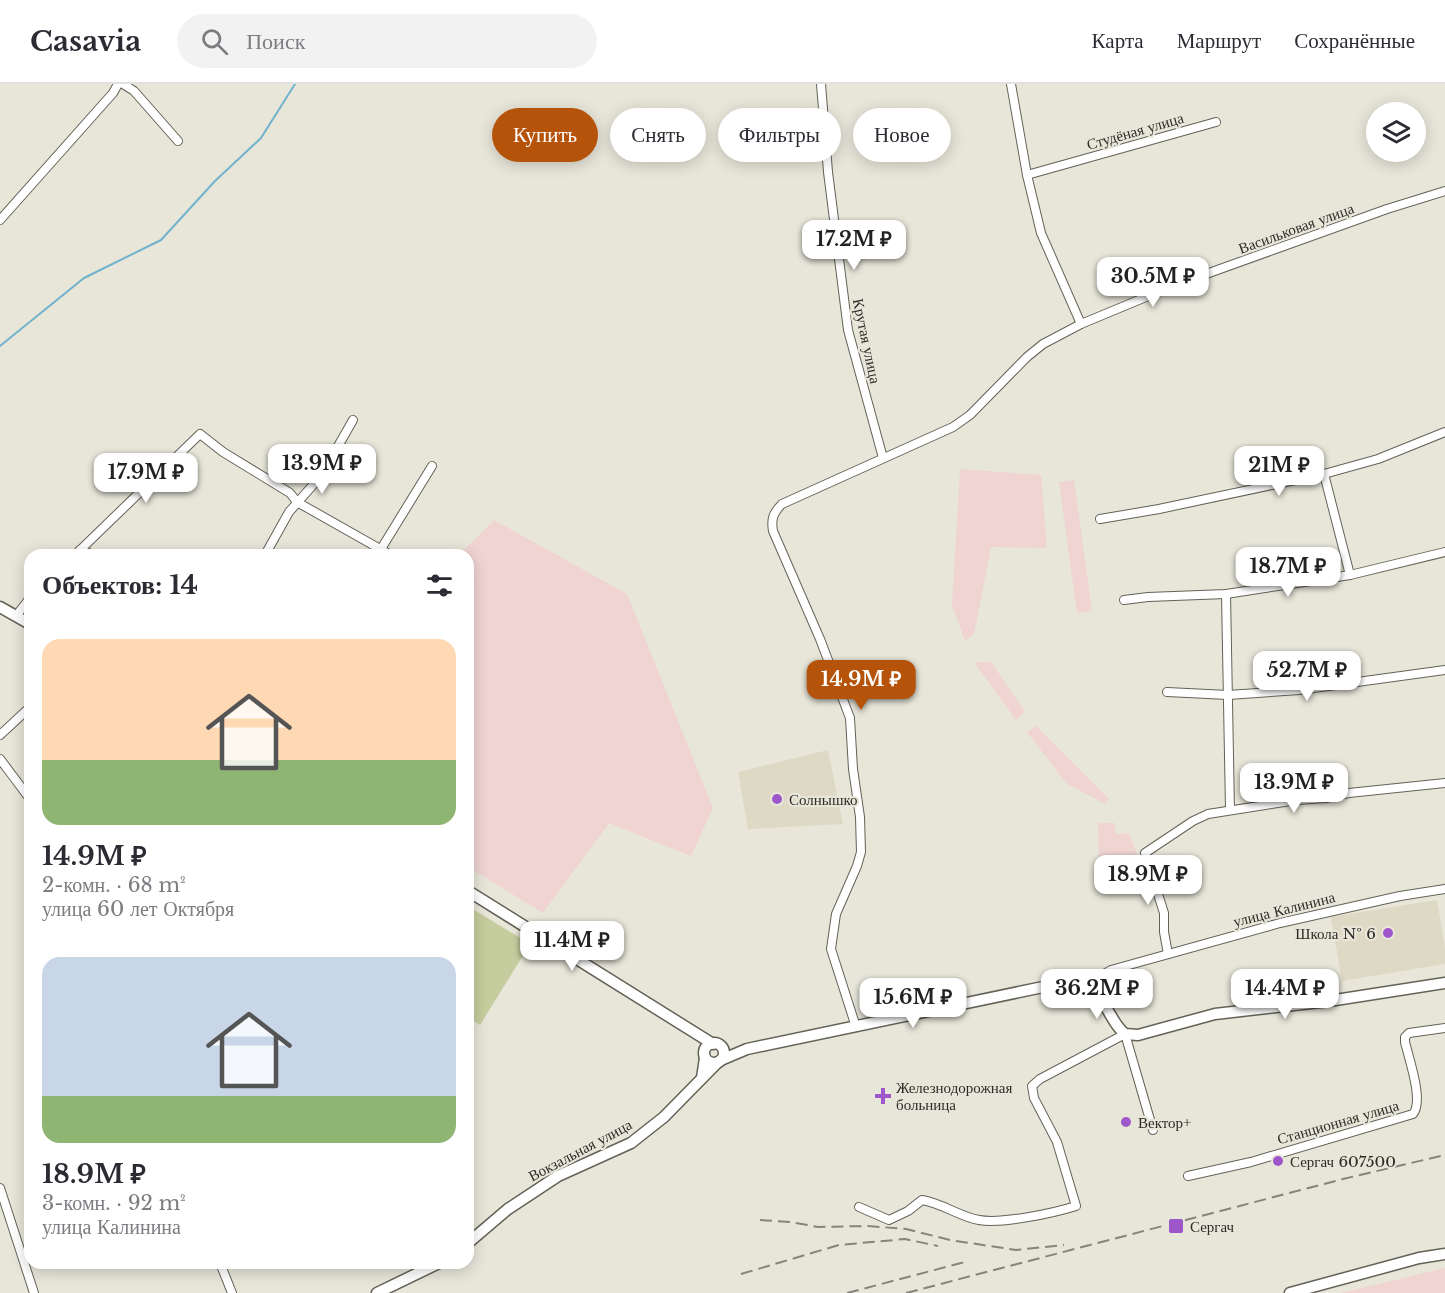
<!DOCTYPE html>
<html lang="ru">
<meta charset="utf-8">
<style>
body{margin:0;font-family:"Libre Baskerville",serif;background:#f2f2f3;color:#2b2b33;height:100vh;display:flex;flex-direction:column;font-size:22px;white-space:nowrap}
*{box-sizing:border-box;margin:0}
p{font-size:20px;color:#7c7c81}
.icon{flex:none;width:33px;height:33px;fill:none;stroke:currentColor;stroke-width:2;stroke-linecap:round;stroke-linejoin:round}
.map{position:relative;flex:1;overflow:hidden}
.panel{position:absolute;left:24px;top:465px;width:450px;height:720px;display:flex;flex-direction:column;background:#fff;border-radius:18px;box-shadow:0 3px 15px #0003}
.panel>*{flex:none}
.guide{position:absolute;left:492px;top:24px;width:570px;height:54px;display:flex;gap:12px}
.buttons{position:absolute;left:1366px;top:18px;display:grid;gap:12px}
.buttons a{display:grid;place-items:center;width:60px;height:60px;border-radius:50%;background:#fff;box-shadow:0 3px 15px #0003;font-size:30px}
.price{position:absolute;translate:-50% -51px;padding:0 14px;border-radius:12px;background:#fff;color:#222;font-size:20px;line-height:39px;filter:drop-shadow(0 2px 3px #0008)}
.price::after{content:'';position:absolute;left:50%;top:36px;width:18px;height:14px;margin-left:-9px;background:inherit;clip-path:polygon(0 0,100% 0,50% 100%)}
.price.active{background:#b45309;color:#fff}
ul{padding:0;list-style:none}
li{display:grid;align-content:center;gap:12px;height:318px;padding:0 18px}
li span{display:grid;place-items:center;height:186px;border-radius:18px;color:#555}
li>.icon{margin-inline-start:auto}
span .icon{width:108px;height:108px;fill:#fffc;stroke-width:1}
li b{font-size:26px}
h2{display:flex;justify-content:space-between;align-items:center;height:72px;padding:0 18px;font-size:26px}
.tag{padding:0 21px;border-radius:27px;background:#fff;box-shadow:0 3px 15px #0003;font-size:21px;line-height:54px}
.tag.active{background:#b45309;color:#fff}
header{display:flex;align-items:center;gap:36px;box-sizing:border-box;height:84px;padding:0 30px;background:#fff;border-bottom:2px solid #e1e1e2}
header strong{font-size:28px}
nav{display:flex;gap:33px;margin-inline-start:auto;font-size:21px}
.search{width:420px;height:54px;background:#f2f2f3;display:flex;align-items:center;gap:15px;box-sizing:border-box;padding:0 21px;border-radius:33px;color:#7c7c81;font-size:22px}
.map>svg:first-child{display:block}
.built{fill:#ded9c5}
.industrial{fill:#efd4d2}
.grass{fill:#c5cd9e}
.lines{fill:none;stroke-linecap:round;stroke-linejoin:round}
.stream{stroke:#71b2cc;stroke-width:2}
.minor-casing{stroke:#646257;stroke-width:10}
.tertiary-casing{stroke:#646257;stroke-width:13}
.secondary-casing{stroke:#646257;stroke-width:13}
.minor{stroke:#fff;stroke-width:8}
.tertiary{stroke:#fff;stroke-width:10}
.secondary{stroke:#fff;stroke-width:10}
.rail{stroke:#86847c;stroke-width:2;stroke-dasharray:12 6;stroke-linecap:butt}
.poi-dot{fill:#9e57cb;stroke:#e8e6d9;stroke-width:2}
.labels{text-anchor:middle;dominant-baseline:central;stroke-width:4.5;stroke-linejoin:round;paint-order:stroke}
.street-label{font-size:15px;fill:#2d2c27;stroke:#e8e6d9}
.poi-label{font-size:15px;fill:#2d2c27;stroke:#e8e6d9;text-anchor:start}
</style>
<header>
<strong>Casavia</strong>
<div class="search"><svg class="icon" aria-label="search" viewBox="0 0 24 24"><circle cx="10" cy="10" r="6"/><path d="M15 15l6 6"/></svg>Поиск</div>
<nav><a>Карта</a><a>Маршрут</a><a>Сохранённые</a></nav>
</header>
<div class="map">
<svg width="1445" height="1209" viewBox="0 0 1445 1209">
<rect width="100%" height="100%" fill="#e8e6d9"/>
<g class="built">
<polygon points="828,666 843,740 748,745 738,688"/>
<polygon points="1437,816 1445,864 1445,880 1342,897 1331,833"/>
</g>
<g class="industrial">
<polygon points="960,385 1041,391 1047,464 991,463 974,550 965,557 952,521"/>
<polygon points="1074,396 1092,527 1077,529 1059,398"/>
<polygon points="494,436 627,510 713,724 691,772 609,739 543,829 468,783 468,471 459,471"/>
<polygon points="974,578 991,578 1025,627 1016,636"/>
<polygon points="1036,642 1109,715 1105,720 1066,699 1027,648"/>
<polygon points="1098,739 1115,739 1115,750 1129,749 1138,773 1099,782"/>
<polygon points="1445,1184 1445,1209 1341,1209"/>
</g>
<polygon class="grass" points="468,822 530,860 480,941 468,934"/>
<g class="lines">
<polyline class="stream" points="0,262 84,194 161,156 215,97 261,54 295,0"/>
<defs>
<g id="minor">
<polyline points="123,0 134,7 178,57"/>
<polyline points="821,0 828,88 848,246 883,374"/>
<polyline points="1011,0 1027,91 1041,149 1081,240"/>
<polyline points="1027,91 1216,38"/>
<polyline points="0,136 113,9 118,0"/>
<polyline points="1324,390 1350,491"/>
<polyline points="1100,435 1159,425 1324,390 1378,375 1445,348"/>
<polyline points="381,465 432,382"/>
<polyline points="80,466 94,471"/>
<polyline points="75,471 200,350 223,368 290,409 297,418 389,470"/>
<polyline points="265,471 289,428 321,392 353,336"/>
<polyline points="1226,510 1230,726"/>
<polyline points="1124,516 1148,513 1226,510 1350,491 1445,468"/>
<polyline points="16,532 30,514"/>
<polyline points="1167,608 1228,611 1299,606 1445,586"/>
<polyline points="0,651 28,625 30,626"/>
<polyline points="0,675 30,715"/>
<polyline points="1168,870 1164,848 1164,829 1145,769 1193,737 1208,730 1297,716 1326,714 1349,709 1445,699"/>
<polyline points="1079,904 1111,886 1280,839 1400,812 1445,805"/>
<path d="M856,943l-25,-78 5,-35 21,-48 4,-14 -1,-35 -7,-48 -3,-51 -30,-79 -47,-108c-2,-12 0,-18 9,-27l171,-77 17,-12 57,-58 16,-13 38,-20 89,-37 217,-78 58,-18"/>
<path d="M1188,1092l63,-14 162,-48c11,-13 -4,-55 -8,-72v-5l4,-4 36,-5"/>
<polyline points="0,1104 34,1209"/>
<path d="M859,1123l30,13 19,-9 14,-11c20,3 38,17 57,20 23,4 75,-7 97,-14l-19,-64 -23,-44 -2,-12 8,-7 85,-45 28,96"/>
<polyline points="220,1179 232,1209"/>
</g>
<g id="tertiary">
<polyline points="702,994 705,974"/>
<polyline points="468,1159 508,1125 558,1092 631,1059 664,1033 718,978"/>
<polyline points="377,1209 439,1179"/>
<polyline points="1290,1209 1419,1174 1445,1170"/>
</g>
<g id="secondary">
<polyline points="0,523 30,540"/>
<polyline points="468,807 713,960"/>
<circle cx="714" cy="969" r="10"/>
<path d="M721,976l26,-11 296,-62c22,-1 49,-2 62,19 7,10 10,20 20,28l13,1 77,-21 114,-13 116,-18"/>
</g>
</defs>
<use href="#minor" class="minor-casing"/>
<use href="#tertiary" class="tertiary-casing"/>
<use href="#secondary" class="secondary-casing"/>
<use href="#minor" class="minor"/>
<use href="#tertiary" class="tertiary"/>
<use href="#secondary" class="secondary"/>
<g class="rail">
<polyline points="760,1136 791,1138 818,1143 868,1142 906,1145 950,1156 1016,1166 1064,1161"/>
<polyline points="741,1190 839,1161 905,1155 938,1162"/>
<polyline points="847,1209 965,1178"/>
<polyline points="906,1209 1343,1095 1445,1071"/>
</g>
</g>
<g class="poi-dot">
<circle cx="777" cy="715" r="6"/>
<circle cx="1388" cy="849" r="6"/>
<path d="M880 1003h6v6h6v6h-6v6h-6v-6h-6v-6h6z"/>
<circle cx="1126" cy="1038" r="6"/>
<circle cx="1278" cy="1077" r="6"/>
<rect x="1168" y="1134" width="16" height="16" rx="3"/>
</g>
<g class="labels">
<g class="street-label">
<text transform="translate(1135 47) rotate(-16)">Студёная улица</text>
<text transform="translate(1296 144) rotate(-20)">Васильковая улица</text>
<text transform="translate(867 257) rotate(78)">Крутая улица</text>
<text transform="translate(1284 825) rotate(-14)">улица Калинина</text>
<text transform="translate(1338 1038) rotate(-16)">Станционная улица</text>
<text transform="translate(580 1066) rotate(-28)">Вокзальная улица</text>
</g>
<g class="poi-label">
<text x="789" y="715">Солнышко</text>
<text x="1376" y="849" text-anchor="end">Школа № 6</text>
<text x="896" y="1003">Железнодорожная<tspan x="896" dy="17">больница</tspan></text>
<text x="1138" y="1038">Вектор+</text>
<text x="1290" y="1077">Сергач 607500</text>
<text x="1190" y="1142">Сергач</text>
</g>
</g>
</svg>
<div class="buttons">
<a><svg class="icon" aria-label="layers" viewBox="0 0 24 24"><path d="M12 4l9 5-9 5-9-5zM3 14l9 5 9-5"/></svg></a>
</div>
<b class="price" style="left:854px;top:187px">17.2M ₽</b>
<b class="price" style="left:1153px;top:224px">30.5M ₽</b>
<b class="price" style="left:322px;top:411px">13.9M ₽</b>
<b class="price" style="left:1279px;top:413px">21M ₽</b>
<b class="price" style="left:146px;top:420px">17.9M ₽</b>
<b class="price" style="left:1288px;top:514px">18.7M ₽</b>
<b class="price" style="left:1307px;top:618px">52.7M ₽</b>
<b class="price active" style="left:861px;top:627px">14.9M ₽</b>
<b class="price" style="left:1294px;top:730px">13.9M ₽</b>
<b class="price" style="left:1148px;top:822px">18.9M ₽</b>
<b class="price" style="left:572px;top:888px">11.4M ₽</b>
<b class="price" style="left:1097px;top:936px">36.2M ₽</b>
<b class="price" style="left:1285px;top:936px">14.4M ₽</b>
<b class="price" style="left:913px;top:945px">15.6M ₽</b>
<div class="guide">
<a class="tag active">Купить</a>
<a class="tag">Снять</a>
<a class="tag">Фильтры</a>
<a class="tag">Новое</a>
</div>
<section class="panel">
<h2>Объектов: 14<svg class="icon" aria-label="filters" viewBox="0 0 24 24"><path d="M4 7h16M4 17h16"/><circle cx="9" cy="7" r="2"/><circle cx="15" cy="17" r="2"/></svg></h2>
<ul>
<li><span style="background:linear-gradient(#ffd9b3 65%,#8fb573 0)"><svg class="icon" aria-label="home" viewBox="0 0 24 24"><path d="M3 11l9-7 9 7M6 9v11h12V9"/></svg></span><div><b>14.9M ₽</b><p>2-комн. · 68 m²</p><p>улица 60 лет Октября</p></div></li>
<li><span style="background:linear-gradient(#c9d6e8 75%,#8fb573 0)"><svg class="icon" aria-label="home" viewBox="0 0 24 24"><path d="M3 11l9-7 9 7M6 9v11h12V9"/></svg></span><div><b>18.9M ₽</b><p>3-комн. · 92 m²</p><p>улица Калинина</p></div></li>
</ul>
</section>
</div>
